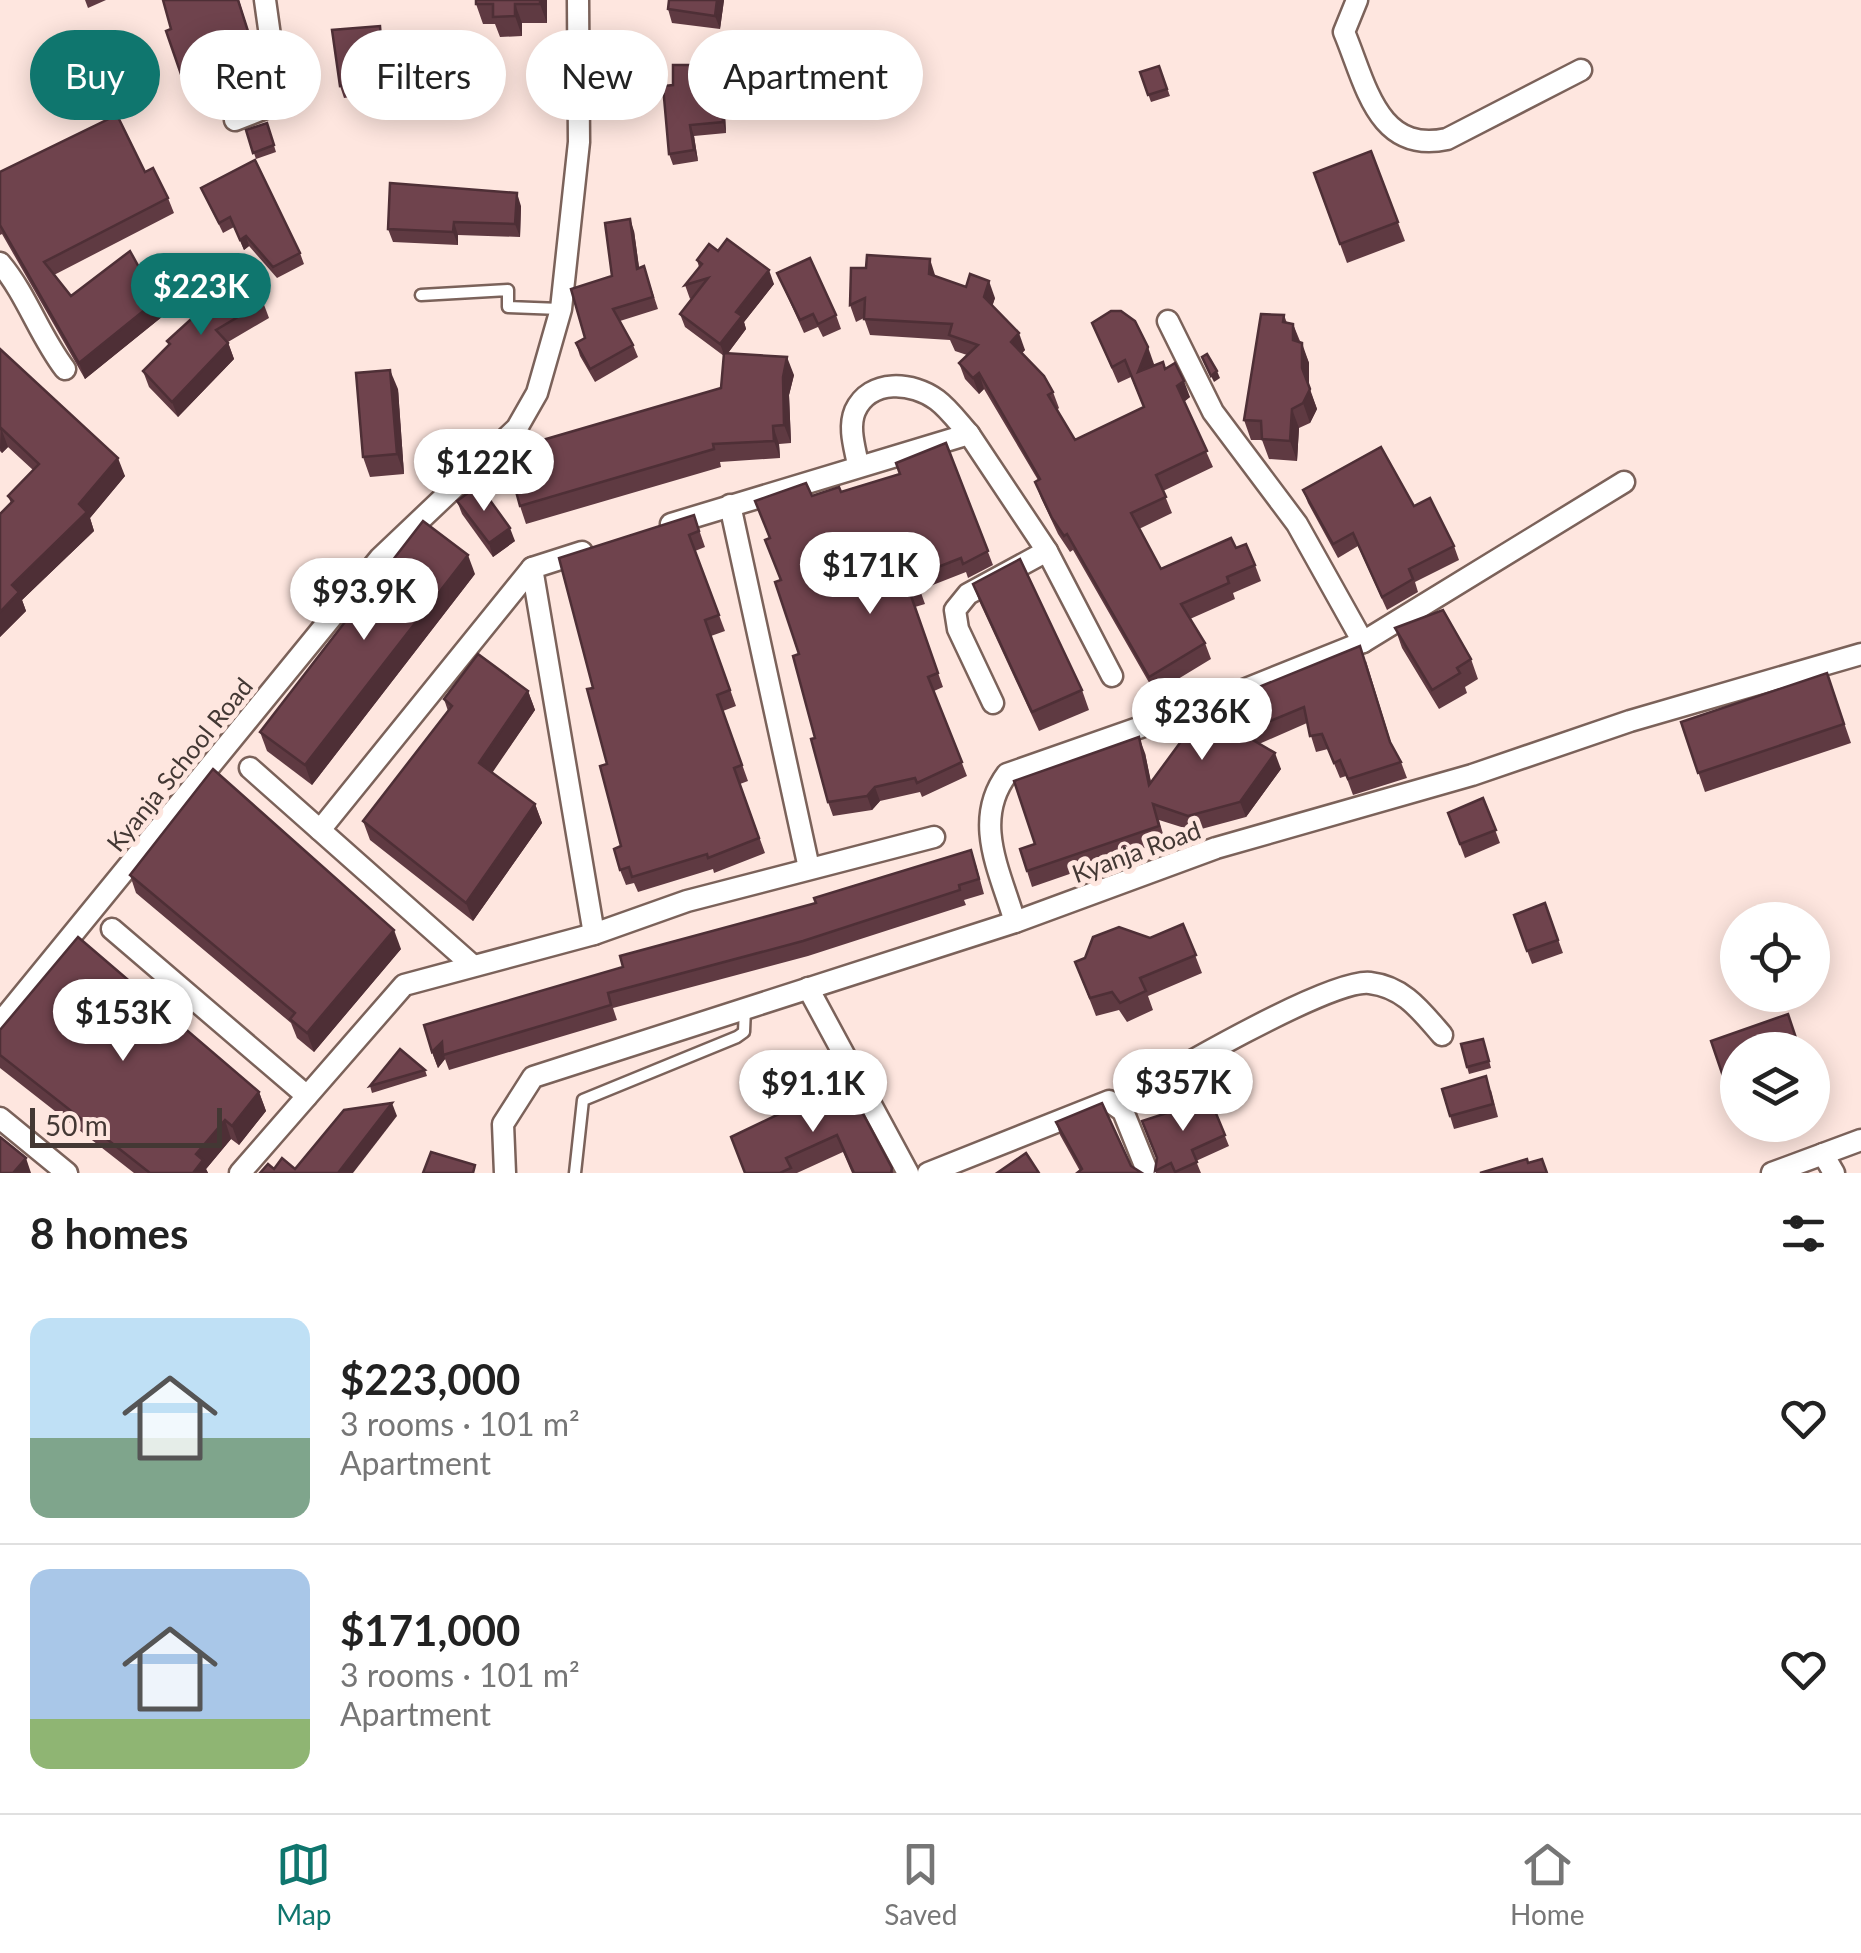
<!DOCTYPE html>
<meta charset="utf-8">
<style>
body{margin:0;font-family:Lato,sans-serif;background:#f6f6f6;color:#222;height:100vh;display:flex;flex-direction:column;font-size:38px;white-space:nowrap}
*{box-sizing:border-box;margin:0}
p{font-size:32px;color:#767676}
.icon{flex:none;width:55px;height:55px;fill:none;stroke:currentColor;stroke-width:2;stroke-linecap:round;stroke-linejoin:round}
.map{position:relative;height:1173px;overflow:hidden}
.sheet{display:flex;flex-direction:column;background:#fff;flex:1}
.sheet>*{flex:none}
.hud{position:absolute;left:30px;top:30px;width:1000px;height:90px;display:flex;gap:20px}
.buttons{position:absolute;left:1720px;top:902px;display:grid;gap:20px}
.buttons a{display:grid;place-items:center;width:110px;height:110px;border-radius:50%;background:#fff;box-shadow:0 5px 25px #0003;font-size:50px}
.scale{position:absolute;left:30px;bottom:25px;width:192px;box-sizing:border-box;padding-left:10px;border:5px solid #433834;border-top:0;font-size:28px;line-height:35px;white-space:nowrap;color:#433834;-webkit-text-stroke:8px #fee6df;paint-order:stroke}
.price{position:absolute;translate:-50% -85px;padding:0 22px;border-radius:35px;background:#fff;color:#222;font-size:32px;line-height:65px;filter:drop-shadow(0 2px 5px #0008)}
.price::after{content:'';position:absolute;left:50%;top:60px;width:30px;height:22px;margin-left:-15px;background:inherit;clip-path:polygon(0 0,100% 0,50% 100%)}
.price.current{background:#0f766e;color:#fff}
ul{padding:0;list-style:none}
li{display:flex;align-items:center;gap:30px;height:250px;padding:0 30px}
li+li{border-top:2px solid #e0e0e0}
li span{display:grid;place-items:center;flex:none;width:280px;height:200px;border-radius:20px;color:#555}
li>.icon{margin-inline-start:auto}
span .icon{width:120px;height:120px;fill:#fffc;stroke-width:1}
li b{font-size:42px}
h2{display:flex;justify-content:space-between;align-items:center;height:120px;padding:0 30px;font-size:42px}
.tag{padding:0 35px;border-radius:45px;background:#fff;box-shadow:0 5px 25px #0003;font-size:35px;line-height:90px}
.tag.current{background:#0f766e;color:#fff}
.dock{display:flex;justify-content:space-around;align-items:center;height:140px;border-top:2px solid #e0e0e0;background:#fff;font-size:28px;color:#767676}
.dock a{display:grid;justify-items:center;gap:5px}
.dock .current{color:#0f766e}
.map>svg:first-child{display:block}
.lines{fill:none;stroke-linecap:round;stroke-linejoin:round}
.lane-casing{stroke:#7b625a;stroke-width:15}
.street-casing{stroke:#7b625a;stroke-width:25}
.lane{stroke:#fff;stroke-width:10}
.street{stroke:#fff;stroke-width:20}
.wall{fill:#5f3a42}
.shaded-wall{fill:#4e2f36}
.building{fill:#6f434d;stroke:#4e2f36;stroke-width:2.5}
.labels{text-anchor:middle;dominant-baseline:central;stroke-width:10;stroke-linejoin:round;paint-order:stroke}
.street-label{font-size:25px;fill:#433834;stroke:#fee6df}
</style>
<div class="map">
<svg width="1861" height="1173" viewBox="0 0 1861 1173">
<rect width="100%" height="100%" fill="#fee6df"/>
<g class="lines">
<defs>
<g id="lane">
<polyline points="421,295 508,290 508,307 560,309"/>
<polyline points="575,1173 583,1100 737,1037 744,1032 745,1008"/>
</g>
<g id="street">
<path d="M1357,0l-13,32c22,52 33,122 103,107l134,-69"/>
<polyline points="235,120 273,105 278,93 265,0"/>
<path d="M0,263c27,32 39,72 65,106"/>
<polyline points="1168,321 1213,412 1297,524 1363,642"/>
<path d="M858,465c-3,-17 -10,-37 -3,-54 15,-33 58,-29 82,-11 12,9 22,23 32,34"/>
<polyline points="730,505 809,868"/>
<polyline points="671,524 969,434 1047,551 1112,676"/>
<polyline points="582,552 532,568 594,934"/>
<polyline points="993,703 958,629 955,610 968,594 1047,551"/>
<polyline points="250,768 471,964"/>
<polyline points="320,830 532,568"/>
<path d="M1015,922c-15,-51 -43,-101 -8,-148l214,-75 142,-57 261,-160"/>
<polyline points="112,929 307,1096"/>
<polyline points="808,988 908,1173"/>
<polyline points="0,1023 380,558 517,428 537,393 561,309 579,142 578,0"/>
<path d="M1116,1105c42,-25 214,-127 254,-122 34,4 51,28 72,52"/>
<polyline points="0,1118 67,1173"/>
<polyline points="1823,1154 1834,1173"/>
<polyline points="240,1173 404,985 594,934 687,901 934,837"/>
<polyline points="505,1173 503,1124 533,1077 1015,922 1216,848 1472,775 1630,721 1861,654"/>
<polyline points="928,1173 1109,1101 1123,1111 1148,1173"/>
<polyline points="1772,1173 1861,1140"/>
</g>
</defs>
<use href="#lane" class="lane-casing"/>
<use href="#street" class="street-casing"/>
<use href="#lane" class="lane"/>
<use href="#street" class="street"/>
</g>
<g class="wall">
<polygon points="85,0 106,0 88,8"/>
<polygon points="239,0 259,66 226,76 229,85 190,99 166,31"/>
<polygon points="547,0 547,23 522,23 522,36 500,37 495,24 483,24 476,4"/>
<polygon points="724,0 720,29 672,23 668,9"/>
<polygon points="391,50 396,90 344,98 340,86"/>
<polygon points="698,65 702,76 702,83 774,92 774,112 725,114 726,133 694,136 698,161 673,165 669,154 673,85"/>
<polygon points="1159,66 1170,96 1151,102 1140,72"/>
<polygon points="267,123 276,152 256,159 246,130"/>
<polygon points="1371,151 1405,241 1347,263 1314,173"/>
<polygon points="0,172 145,172 168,198 174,213 54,275 71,296 163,316 85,379 2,234 0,235"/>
<polygon points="201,188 300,253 304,264 277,278 249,246 244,250 234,227 223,233"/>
<polygon points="521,206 520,237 458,235 458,245 393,242 388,229"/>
<polygon points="634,231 639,268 644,266 658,309 620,321 633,345 638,357 595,382 580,356 576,343 585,338 612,276"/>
<polygon points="718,251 774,284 744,322 746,329 728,353 794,375 789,395 791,443 779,444 780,458 720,462 721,467 526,524 520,506 721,388 724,356 685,327 680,314 692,298 690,299 685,285 699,267 697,260"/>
<polygon points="851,268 935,276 995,298 992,306 1025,350 1022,353 1053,392 1059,408 1057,410 1075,440 1144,408 1131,377 1118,383 1092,323 1154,364 1153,366 1165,369 1190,397 1184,402 1213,467 1163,491 1172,513 1139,529 1161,569 1236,548 1255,565 1261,581 1233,593 1235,599 1190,619 1205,643 1211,659 1155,693 1073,550 1070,552 1058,534 1041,498 1035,482 1038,480 984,389 979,394 965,379 959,363 967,355 955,351 950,340 870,335 864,318 856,322 850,305"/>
<polygon points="777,273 836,315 841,329 823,337 818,327 804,333"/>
<polygon points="263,302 269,318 228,342 234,359 178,417 149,387 143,371 169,345 167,341"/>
<polygon points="1284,315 1287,323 1293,324 1309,363 1309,388 1317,409 1310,423 1299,428 1297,461 1269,459 1262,440 1251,440 1244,420"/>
<polygon points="0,349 125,476 90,518 94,531 22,600 26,611 0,637 0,514 11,503 8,496 33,470 8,447 2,453 0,451"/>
<polygon points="398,389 404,474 370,477 363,457"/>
<polygon points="946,443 993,565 968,578 966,572 920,590 925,604 915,607 943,687 934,691 967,776 922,797 920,792 880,801 872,810 833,816 828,802 799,654 780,580 812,496 841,492 900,474"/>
<polygon points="1303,490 1414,506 1454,546 1459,560 1415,582 1418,592 1387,610 1358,546 1338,558 1308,503"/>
<polygon points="457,501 515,541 493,557 462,514"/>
<polygon points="694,515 705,547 695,551 725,631 711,636 736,706 723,711 748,781 740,784 765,853 714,873 713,869 638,892 634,883 626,885 620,870 621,846 593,688"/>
<polygon points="475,574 312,785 267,751 260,732"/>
<polygon points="973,584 1082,690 1089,710 1039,731 980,603"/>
<polygon points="1395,628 1471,659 1478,679 1465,687 1467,693 1439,709 1402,648"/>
<polygon points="1366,661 1392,746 1401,762 1407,778 1353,795 1346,776 1340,778 1328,749 1316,752 1307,723 1259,744 1281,769 1246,817 1194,831 1159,820 1165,841 1032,887 1020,849 1035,844 1145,753 1151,783 1247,714"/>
<polygon points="1827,673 1851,743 1705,792 1681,722"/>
<polygon points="528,691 535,710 492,772 535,804 542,823 473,921 370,840 363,821 448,711 444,699"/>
<polygon points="1483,798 1500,843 1465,858 1448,813"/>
<polygon points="976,865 984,894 964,900 966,905 808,956 613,1008 617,1020 449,1070 445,1059 438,1068 432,1052"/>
<polygon points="130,875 401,949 314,1052 297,1038 291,1023 136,893"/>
<polygon points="1545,903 1563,953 1532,964 1514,915"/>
<polygon points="1183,924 1202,973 1148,996 1153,1010 1127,1022 1119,1010 1096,1016 1075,962 1150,938"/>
<polygon points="0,1030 259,1092 266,1111 239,1145 231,1139 206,1169 208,1173 134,1173 0,1068"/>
<polygon points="1711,1041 1738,1050 1738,1100 1732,1101"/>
<polygon points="1485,1045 1491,1068 1469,1074 1467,1067"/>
<polygon points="1235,1068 1244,1098 1217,1105 1215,1098"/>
<polygon points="425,1070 427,1076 372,1093 370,1086"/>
<polygon points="846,1082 894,1173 852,1173 843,1152 797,1173 745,1173"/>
<polygon points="1491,1090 1498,1117 1454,1129 1450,1116"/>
<polygon points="1210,1099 1229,1146 1196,1161 1201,1173 1156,1173 1155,1171"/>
<polygon points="1056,1122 1131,1166 1080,1171 1060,1135"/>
</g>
<g class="shaded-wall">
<polygon points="540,0 547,0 547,23 540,4"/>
<polygon points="717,0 724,0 720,29 715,16"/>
<polygon points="515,4 522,23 522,36 515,16"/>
<polygon points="387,38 391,50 396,90 392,79"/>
<polygon points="698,65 702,76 702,94 698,83"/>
<polygon points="770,81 774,92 774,112 770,101"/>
<polygon points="721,103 725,114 726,133 723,122"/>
<polygon points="690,125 694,136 698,161 694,150"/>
<polygon points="517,193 521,206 520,237 515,224"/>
<polygon points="630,219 634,231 641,281 637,269"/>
<polygon points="454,222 458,235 458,245 453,232"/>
<polygon points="246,236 249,246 244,250 240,240"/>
<polygon points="930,259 935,275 935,290 929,274"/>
<polygon points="769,270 774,284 744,322 746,329 725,357 720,344 736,312"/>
<polygon points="989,281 995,298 990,313 984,297"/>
<polygon points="157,300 163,316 85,379 79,363"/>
<polygon points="1293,324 1300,344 1293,340"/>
<polygon points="1019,333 1025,350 1017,358 1011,342"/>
<polygon points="228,343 234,359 178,417 172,402"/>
<polygon points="1302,343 1309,363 1309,388 1302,368"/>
<polygon points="1148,347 1154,364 1144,389 1138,372"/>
<polygon points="787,357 794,375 789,395 791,443 784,425 783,377"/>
<polygon points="390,370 398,389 404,474 397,454"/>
<polygon points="1217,371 1220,378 1214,382 1211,376"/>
<polygon points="979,373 984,389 979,394 973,378"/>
<polygon points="1184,381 1190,397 1183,402 1177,386"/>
<polygon points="1310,389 1317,409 1310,423 1303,403"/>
<polygon points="1292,409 1299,428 1297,461 1290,441"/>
<polygon points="773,426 779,444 780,458 774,441"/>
<polygon points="1,428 8,447 2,453 0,448"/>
<polygon points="118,458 125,476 90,518 94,531 22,600 26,611 0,637 0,612 12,585"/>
<polygon points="510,528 515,541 493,557 489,543"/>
<polygon points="468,555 475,574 312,785 305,765"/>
<polygon points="528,691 535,710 486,782 479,763"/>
<polygon points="1139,737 1145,753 1155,801 1149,785"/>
<polygon points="1275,753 1281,769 1246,817 1240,802"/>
<polygon points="875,787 880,801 872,810 867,796"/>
<polygon points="535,804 542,823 473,921 466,903"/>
<polygon points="394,930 401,949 314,1052 307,1033"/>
<polygon points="442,1042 445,1059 438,1068 432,1052"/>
<polygon points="259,1092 266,1111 239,1145 232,1126"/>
<polygon points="392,1103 397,1116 353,1173 338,1173"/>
<polygon points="225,1120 231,1139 206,1169 208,1173 193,1173 196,1154"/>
<polygon points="26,1158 31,1173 13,1173"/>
</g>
<g class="building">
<polygon points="163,0 238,0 254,50 220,59 223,69 184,83 166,31 171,29"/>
<polygon points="476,0 540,0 540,4 515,4 515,16 493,17 493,4 476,4"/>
<polygon points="669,0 717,0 715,16 668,9"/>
<polygon points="380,26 381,39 387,38 392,79 340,86 332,30"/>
<polygon points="673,65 698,65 698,83 770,81 770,101 721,103 723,122 690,125 694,150 669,154 663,86 673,85"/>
<polygon points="1159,66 1167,89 1148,95 1140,72"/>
<polygon points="117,115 145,172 153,168 168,198 44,262 71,296 130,251 157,300 79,363 0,225 0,172"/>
<polygon points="267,123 274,145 253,153 246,130"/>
<polygon points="1371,151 1398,222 1340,244 1314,173"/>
<polygon points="255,160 300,253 273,267 246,236 240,240 230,217 219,223 201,188"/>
<polygon points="390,183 517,193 515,224 454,222 453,232 388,229"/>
<polygon points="630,219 637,269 644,266 653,297 613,309 633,345 590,369 576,343 585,338 571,289 612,276 605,223"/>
<polygon points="727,239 769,270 736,312 742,316 720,344 680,314 708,278 685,285 702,264 697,260 709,244 718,251"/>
<polygon points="867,255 930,259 929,274 966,287 970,274 989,281 984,297 1019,333 1011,342 1044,376 1053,392 1048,395 1075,440 1144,407 1125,360 1112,367 1092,323 1111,311 1121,311 1135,321 1148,347 1138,372 1163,362 1165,369 1175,363 1184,381 1177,386 1207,451 1156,475 1166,497 1131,513 1161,569 1231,538 1236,548 1246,544 1255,565 1227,577 1229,583 1181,604 1205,643 1149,677 1067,534 1064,536 1052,518 1035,482 1040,479 979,373 973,378 959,363 978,345 949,335 952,324 864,319 865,298 850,305 851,268 866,268"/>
<polygon points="810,258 836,315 818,324 813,314 800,320 777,273"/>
<polygon points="244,271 263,302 216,330 228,343 172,402 143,371 170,344 167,341"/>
<polygon points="1261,314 1284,315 1283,322 1293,324 1293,340 1302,343 1302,368 1310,389 1303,403 1292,409 1290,441 1262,439 1261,421 1244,420"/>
<polygon points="0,349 118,458 79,504 87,512 12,585 19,592 0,612 0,514 13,501 8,496 39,464 1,428 0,429"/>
<polygon points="724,353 787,357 783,377 784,425 773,426 774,441 713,444 714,449 520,506 505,451 721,388"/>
<polygon points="1207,354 1217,371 1211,376 1202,357"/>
<polygon points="390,370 397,454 363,457 356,373"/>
<polygon points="946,443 988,551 963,564 961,558 915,576 919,590 910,593 938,673 928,677 962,762 917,783 915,778 875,787 867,796 828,802 811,739 815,738 793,656 799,654 775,582 781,580 765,540 770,538 755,501 806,483 812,496 839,487 841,492 900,474 896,463"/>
<polygon points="1381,447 1414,506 1430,498 1454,546 1409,569 1413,579 1382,597 1353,533 1333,544 1303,490"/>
<polygon points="479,485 510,528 489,543 457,501"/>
<polygon points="694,515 699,531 689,535 719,615 705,620 730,690 717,695 742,765 734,768 759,838 708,858 707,854 632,877 629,867 620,870 614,849 621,846 600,766 607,764 587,689 593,688 559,558"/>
<polygon points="423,521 468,555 305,765 260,732"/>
<polygon points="1020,559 1082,690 1032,712 973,584"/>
<polygon points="1443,610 1471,659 1457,668 1460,673 1432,690 1395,628"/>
<polygon points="1360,646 1390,742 1401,762 1348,779 1340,760 1334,763 1322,734 1310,736 1304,707 1241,733 1275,753 1240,802 1188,816 1153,804 1159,826 1027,871 1020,849 1035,844 1014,781 1139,737 1149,785 1199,717 1247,714 1241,697 1255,692 1254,689"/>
<polygon points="478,654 528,691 479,763 535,804 466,903 363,821 452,706 444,699"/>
<polygon points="1827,673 1844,724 1698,773 1681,722"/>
<polygon points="213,769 394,930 307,1033 290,1019 295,1013 130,875"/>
<polygon points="1483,798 1496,830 1460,844 1448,813"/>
<polygon points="971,850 979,879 959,885 960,890 803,941 608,993 611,1005 443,1055 442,1042 432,1052 424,1025 623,967 620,956 816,903 814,898"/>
<polygon points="1545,903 1558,940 1527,951 1514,915"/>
<polygon points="1183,924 1196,955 1140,978 1146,991 1120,1003 1112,992 1090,998 1075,962 1085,958 1093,937 1119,927 1150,938"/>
<polygon points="78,937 259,1092 232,1126 225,1120 196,1154 203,1160 193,1173 150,1173 0,1055 0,1030"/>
<polygon points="1788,1014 1800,1050 1738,1050 1738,1079 1725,1082 1711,1041"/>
<polygon points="1483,1039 1489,1061 1467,1067 1461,1044"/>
<polygon points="400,1049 425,1070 370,1086"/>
<polygon points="1235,1068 1241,1091 1215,1098 1209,1074"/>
<polygon points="1486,1076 1493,1104 1450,1116 1442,1089"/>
<polygon points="846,1082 892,1168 891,1173 854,1173 837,1135 786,1158 791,1168 780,1173 745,1173 731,1137"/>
<polygon points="1210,1099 1225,1135 1192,1150 1197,1162 1175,1172 1171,1163 1155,1171 1157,1158 1142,1121"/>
<polygon points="392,1103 338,1173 260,1173 268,1164 274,1169 282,1158 295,1169 344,1110"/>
<polygon points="1102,1103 1131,1166 1142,1173 1077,1173 1082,1169 1056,1122"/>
<polygon points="0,1137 26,1158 13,1173 0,1173"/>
<polygon points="431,1152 475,1165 473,1173 423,1173"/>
<polygon points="1026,1153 1039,1173 997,1173"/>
<polygon points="1527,1159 1528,1163 1542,1159 1547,1173 1480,1173"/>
</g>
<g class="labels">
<g class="street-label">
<text transform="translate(179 764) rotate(-51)">Kyanja School Road</text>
<text transform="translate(1136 851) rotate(-20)">Kyanja Road</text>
</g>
</g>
</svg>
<div class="buttons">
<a><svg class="icon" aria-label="locate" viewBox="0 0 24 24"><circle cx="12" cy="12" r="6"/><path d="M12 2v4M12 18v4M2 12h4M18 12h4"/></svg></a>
<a><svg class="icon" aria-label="layers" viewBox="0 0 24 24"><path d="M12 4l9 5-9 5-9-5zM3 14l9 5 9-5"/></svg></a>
</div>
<div class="scale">50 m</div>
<b class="price current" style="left:201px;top:338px">$223K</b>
<b class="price" style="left:484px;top:514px">$122K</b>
<b class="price" style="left:870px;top:617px">$171K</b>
<b class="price" style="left:364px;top:643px">$93.9K</b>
<b class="price" style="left:1202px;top:763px">$236K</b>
<b class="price" style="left:123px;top:1064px">$153K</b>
<b class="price" style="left:1183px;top:1134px">$357K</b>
<b class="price" style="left:813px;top:1135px">$91.1K</b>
<div class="hud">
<a class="tag current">Buy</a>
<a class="tag">Rent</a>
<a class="tag">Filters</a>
<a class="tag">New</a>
<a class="tag">Apartment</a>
</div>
</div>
<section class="sheet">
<h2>8 homes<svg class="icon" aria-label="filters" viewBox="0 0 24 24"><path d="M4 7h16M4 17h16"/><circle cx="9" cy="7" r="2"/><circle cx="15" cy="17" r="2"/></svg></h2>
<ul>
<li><span style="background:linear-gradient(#bfe0f5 60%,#7fa58c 0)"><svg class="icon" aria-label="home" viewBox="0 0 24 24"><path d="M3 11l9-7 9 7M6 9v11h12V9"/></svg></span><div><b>$223,000</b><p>3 rooms · 101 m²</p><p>Apartment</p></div><svg class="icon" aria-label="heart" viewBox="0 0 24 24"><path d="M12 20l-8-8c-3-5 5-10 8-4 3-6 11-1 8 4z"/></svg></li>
<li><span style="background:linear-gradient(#a9c7e8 75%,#8fb573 0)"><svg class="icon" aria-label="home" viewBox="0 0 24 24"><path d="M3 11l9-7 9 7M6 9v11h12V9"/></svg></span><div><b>$171,000</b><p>3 rooms · 101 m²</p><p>Apartment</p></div><svg class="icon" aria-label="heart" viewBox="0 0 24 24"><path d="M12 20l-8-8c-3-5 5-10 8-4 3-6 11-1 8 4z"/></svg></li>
</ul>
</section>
<nav class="dock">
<a class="current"><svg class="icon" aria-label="map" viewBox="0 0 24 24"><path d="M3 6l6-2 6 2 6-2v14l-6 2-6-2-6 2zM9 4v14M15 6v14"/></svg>Map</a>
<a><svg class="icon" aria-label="saved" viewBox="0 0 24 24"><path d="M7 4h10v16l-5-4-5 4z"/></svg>Saved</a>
<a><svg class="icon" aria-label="home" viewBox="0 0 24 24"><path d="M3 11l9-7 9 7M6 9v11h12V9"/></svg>Home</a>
</nav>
